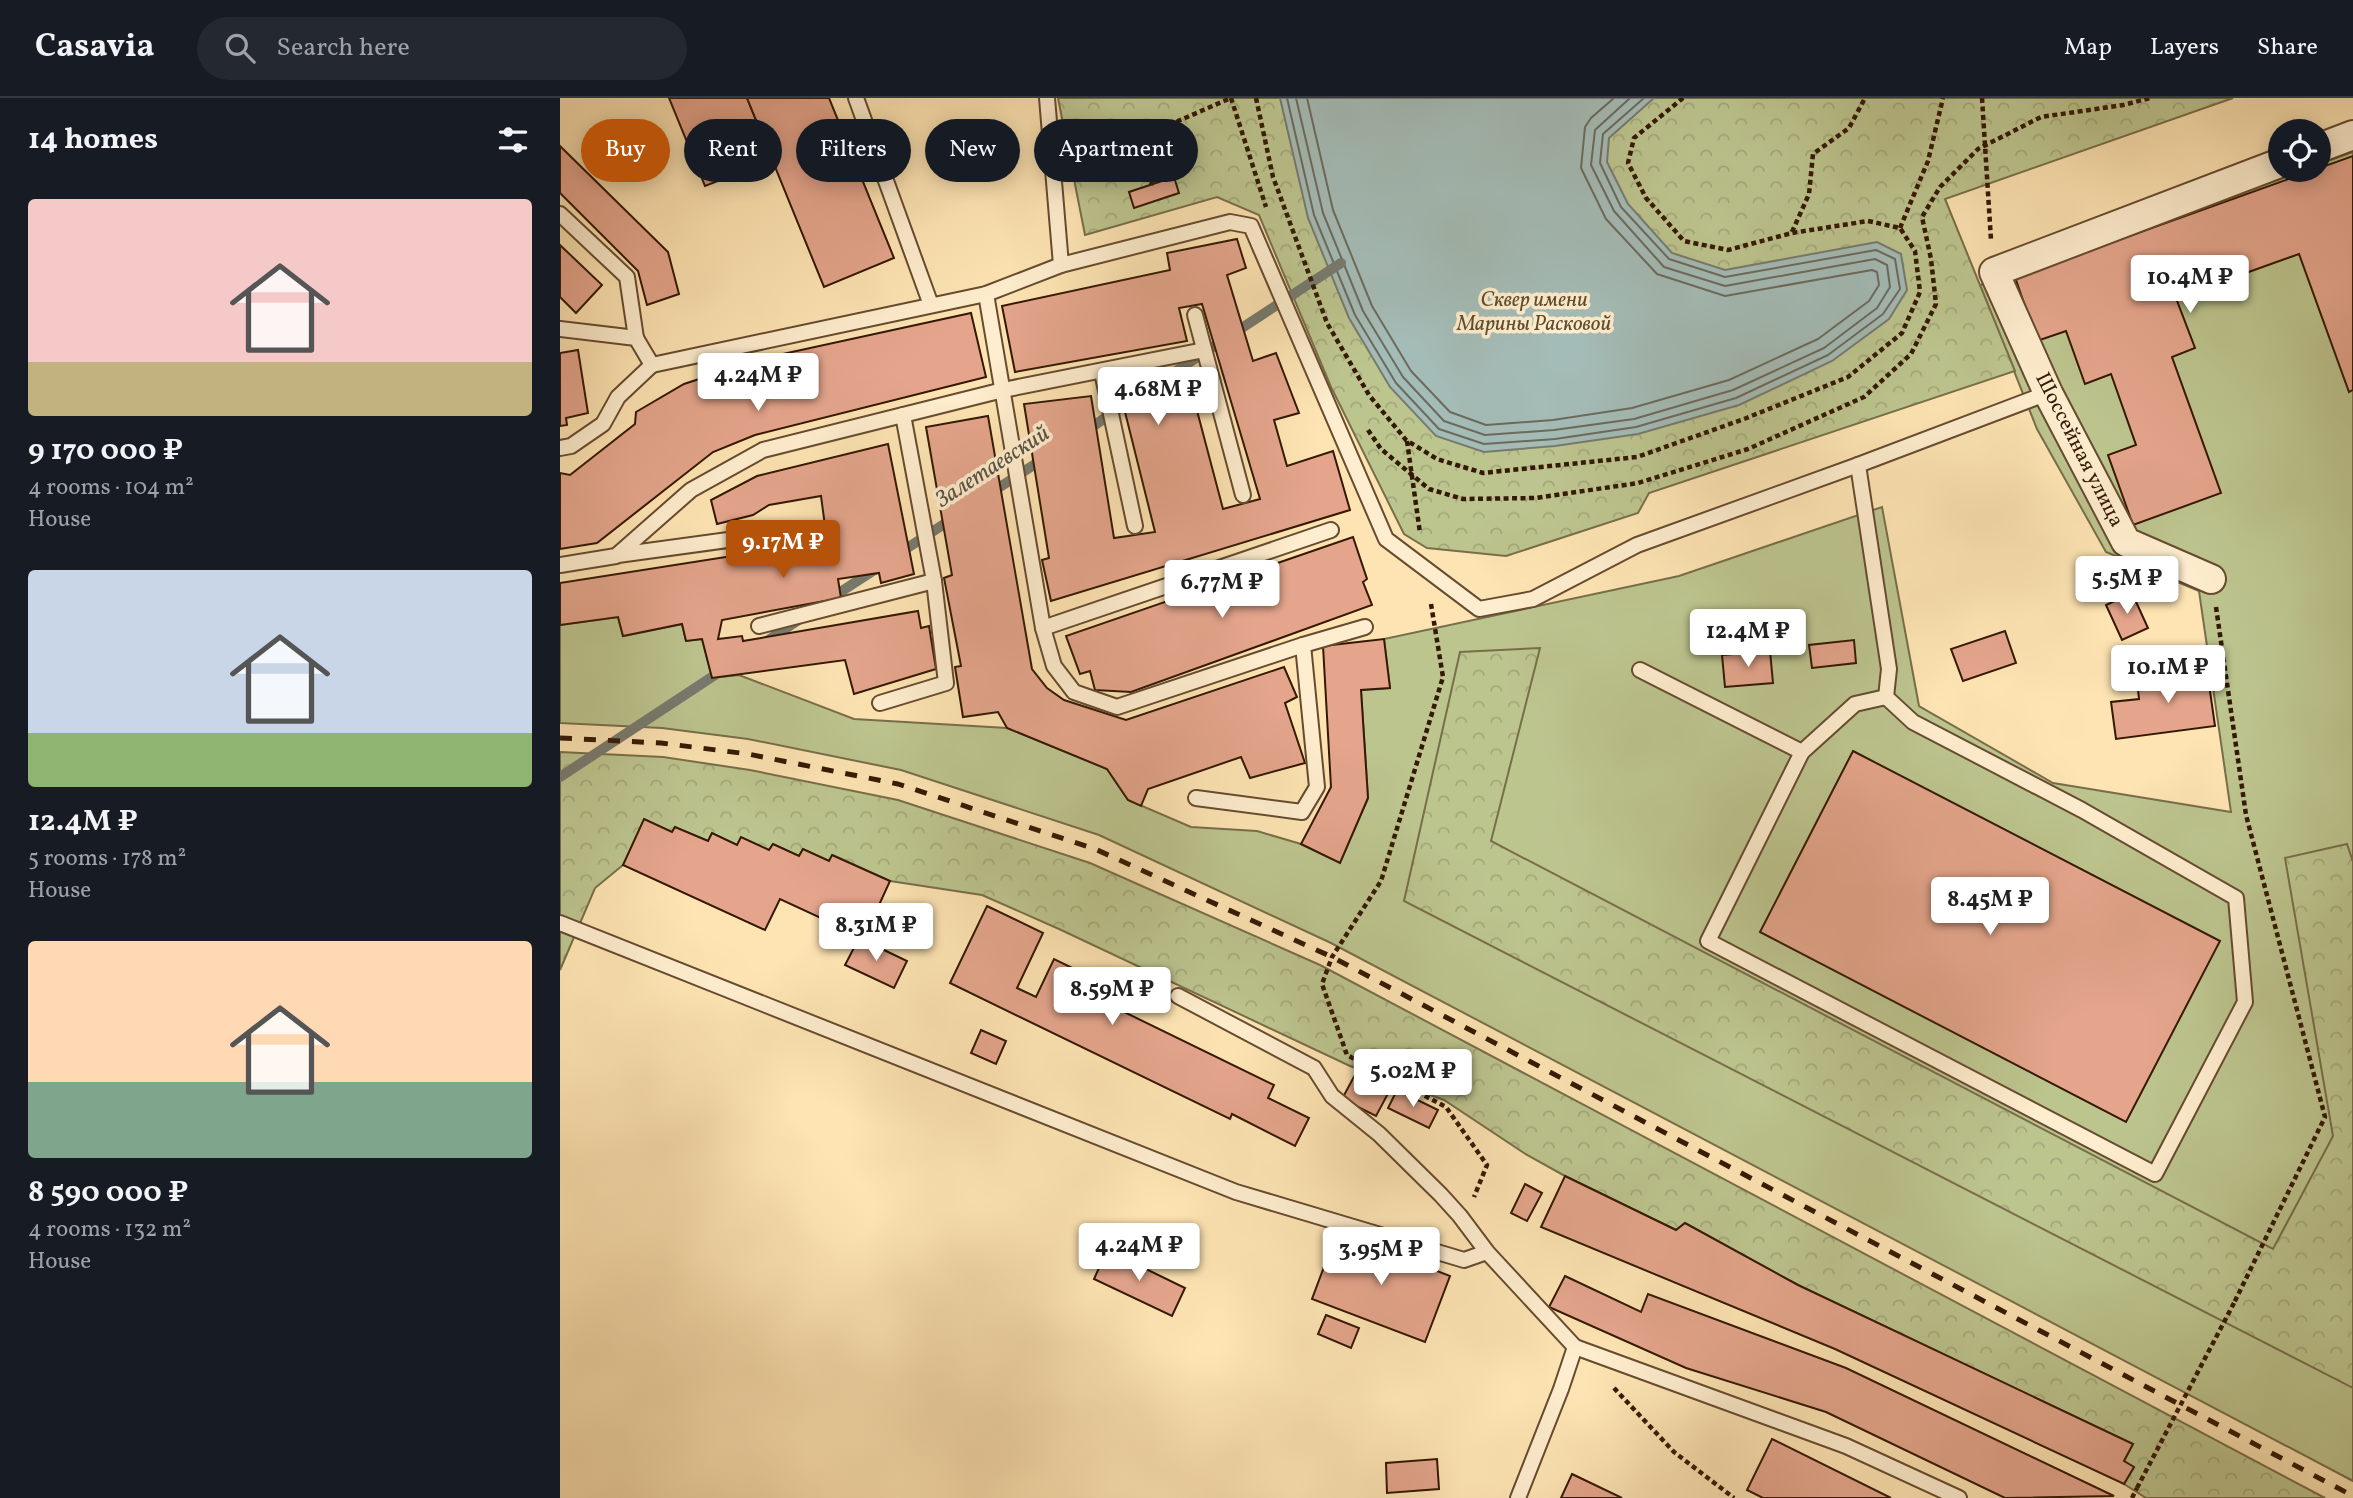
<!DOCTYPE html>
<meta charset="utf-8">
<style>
body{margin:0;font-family:Vollkorn,serif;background:#242831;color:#f1f3f6;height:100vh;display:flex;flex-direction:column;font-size:26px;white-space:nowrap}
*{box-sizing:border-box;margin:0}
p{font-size:23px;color:#9ea1a6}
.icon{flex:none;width:38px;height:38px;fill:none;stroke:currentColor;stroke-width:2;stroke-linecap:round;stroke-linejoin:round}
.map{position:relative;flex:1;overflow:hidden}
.details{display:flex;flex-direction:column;background:#171b24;width:560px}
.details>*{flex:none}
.banner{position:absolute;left:21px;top:21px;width:665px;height:63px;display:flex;gap:14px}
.buttons{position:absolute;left:1708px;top:21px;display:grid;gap:14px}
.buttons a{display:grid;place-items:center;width:63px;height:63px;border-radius:50%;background:#171b24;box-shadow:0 4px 18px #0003;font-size:35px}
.price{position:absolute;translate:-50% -60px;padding:0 16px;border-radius:7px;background:#fff;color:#222;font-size:23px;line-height:46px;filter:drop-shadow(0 2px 4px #0008)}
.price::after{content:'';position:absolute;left:50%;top:42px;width:21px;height:16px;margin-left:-10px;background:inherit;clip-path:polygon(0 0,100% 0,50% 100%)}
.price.active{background:#b45309;color:#fff}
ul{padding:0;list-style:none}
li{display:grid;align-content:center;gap:14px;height:371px;padding:0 28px}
li span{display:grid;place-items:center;height:217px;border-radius:7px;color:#555}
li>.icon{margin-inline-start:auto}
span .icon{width:126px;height:126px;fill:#fffc;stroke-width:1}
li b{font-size:30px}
h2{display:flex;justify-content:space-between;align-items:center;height:84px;padding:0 28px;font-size:30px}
.tag{padding:0 24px;border-radius:32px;background:#171b24;box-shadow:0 4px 18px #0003;font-size:24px;line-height:63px}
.tag.active{background:#b45309;color:#fff}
header{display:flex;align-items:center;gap:42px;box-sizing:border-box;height:98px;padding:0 35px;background:#171b24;border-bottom:2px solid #363941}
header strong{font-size:33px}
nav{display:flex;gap:38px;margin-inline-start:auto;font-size:24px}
.search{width:490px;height:63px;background:#242831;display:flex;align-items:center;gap:18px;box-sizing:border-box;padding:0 24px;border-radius:38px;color:#9ea1a6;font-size:26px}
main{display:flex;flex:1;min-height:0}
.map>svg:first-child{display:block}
.grass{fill:#bdc58f;stroke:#786e49;stroke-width:2}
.forest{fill:url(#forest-crowns);stroke:#786e49;stroke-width:2}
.water{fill:#a4bcb7;stroke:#777a6f;stroke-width:2}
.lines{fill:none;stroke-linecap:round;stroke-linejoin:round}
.shore{stroke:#6c6a5d;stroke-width:2}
.stream{stroke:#777a6f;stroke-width:10}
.building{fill:#e4a58c;stroke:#341803;stroke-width:2}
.lane-casing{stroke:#664b2f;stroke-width:18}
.street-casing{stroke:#664b2f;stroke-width:32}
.path{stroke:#341803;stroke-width:4.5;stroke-dasharray:5 3.5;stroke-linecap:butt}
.lane{stroke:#feedce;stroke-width:14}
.street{stroke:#feedce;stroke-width:28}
.rail{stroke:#341803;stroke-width:5;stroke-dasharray:12 12;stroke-linecap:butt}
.path-bridge{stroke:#341803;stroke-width:4.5;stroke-dasharray:5 3.5;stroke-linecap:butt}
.labels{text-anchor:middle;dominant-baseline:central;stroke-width:7;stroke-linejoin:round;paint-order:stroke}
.park-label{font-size:21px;font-style:italic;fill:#5d4c2d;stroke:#feedce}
.street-label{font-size:21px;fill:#341803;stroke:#feedce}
.water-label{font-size:23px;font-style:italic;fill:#5b5142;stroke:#feedce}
</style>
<header>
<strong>Casavia</strong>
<div class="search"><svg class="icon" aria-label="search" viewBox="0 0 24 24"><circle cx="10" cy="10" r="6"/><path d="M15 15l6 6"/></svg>Search here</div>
<nav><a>Map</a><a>Layers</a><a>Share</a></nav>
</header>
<main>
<section class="details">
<h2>14 homes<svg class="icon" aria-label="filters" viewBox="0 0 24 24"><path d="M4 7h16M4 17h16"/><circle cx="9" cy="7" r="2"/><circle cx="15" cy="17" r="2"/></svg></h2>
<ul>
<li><span style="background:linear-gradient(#f6c9c9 75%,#c2b280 0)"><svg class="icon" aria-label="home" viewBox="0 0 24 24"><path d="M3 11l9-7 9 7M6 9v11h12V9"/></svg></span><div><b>9 170 000 ₽</b><p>4 rooms · 104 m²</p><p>House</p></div></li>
<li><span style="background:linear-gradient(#c9d6e8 75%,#8fb573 0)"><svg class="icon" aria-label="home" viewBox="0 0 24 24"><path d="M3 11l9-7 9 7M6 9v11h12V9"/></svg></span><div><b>12.4M ₽</b><p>5 rooms · 178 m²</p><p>House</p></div></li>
<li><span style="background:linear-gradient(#ffd9b3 65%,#7fa58c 0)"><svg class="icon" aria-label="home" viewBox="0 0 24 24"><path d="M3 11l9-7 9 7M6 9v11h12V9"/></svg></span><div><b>8 590 000 ₽</b><p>4 rooms · 132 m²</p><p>House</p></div></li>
</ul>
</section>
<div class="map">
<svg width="1793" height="1400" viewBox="0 0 1793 1400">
<defs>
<pattern id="forest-crowns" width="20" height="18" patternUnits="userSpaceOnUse" patternTransform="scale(1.75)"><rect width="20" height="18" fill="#bdc58f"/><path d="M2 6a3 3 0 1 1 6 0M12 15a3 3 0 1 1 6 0" fill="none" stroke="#a3a87a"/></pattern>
</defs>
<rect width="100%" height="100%" fill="#fee4b3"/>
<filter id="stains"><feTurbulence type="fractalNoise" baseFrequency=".00286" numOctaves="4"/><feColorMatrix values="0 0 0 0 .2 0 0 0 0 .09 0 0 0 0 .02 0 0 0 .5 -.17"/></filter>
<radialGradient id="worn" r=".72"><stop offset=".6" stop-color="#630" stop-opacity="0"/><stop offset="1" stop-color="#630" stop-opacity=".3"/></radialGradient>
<polygon class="grass" points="1793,54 1793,1383 771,845 539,737 341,672 188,641 102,630 0,625 0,527 58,519 63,538 122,526 126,543 142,541 152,580 179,577 294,621 447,630 547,671 568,702 631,729 697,733 741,746 780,765 808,700 801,592 830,590 824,541 1119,478 1322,409 1359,608 1493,685 1671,714 1639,493 1546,454 1477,331 1420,187 1743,72 1759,72 1759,66"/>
<g class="forest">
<polygon points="498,0 1673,0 1385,101 1455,273 1089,395 1078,415 946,458 867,450 844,436 771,289 699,117 657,99 525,137"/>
<polygon points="980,550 931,743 1713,1151 1773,1038 1725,760 1787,746 1793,764 1793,1290 844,803 900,554"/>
<polygon points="0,654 103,659 190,672 338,702 530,765 760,867 1765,1400 1586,1400 1564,1386 1574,1369 1564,1363 1573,1346 1238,1187 1125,1125 1116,1132 1005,1078 967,1057 884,1002 790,968 499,831 422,797 330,783 273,757 269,763 243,751 239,758 213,746 209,752 177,747 152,735 148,743 115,729 112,734 63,767 35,790 0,872"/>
</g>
<polygon class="water" points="720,0 1094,0 1049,40 1047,64 1068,106 1112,155 1165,172 1317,144 1341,156 1347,192 1329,221 1272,263 1179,307 1078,336 995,348 924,354 876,338 830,289 789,220 748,120"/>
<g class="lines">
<g class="shore">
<polyline points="727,0 754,117 795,217 836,285 879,331 924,346 995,341 1076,329 1176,300 1268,257 1323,216 1340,191 1335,161 1316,152 1165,179 1109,161 1061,109 1040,65 1043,36 1084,0"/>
<polyline points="736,0 763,115 803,213 843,279 884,323 925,337 994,332 1074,321 1173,292 1264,250 1317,210 1330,189 1327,167 1315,161 1165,188 1104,169 1054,113 1031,67 1035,32 1070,0"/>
<polyline points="747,0 773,112 812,208 851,273 890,314 926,327 993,322 1072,310 1169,282 1258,241 1309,203 1319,187 1317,174 1312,172 1165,198 1097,176 1046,121 1021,70 1025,29 1031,20 1054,0"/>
</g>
<g class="stream">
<polyline points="604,281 781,165"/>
<polyline points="526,333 573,301"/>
<polyline points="429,396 486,359"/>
<polyline points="338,456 395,419"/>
<polyline points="268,502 319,469"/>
<polyline points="204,545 240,521"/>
<polyline points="0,679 161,573"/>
</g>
</g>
<g class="building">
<polygon points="109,0 187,0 212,62 145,88"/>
<polygon points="187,0 269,0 334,160 264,189"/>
<polygon points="0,48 108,154 119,196 87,207 78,173 0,95"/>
<polygon points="1793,58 1793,292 1789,294 1739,156 1616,200 1635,250 1612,259 1661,395 1573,427 1548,357 1576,347 1551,276 1525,286 1506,233 1477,243 1455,179"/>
<polygon points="614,79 619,95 574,110 569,94"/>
<polygon points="677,141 686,170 667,177 693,263 716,255 739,315 714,322 727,368 773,353 790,412 491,503 482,462 489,460 464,306 531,298 554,440 595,434 558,286 626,271 663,411 700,401 642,206 619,210 627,243 455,274 442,208 610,172 607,155"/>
<polygon points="0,147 42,187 16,215 0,199"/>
<polygon points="411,215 426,279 195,337 153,354 37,445 0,451 0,375 10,377 75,326 76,314 124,286 200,261"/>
<polygon points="18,252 28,315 6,320 7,327 0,328 0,255"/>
<polygon points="428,318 472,571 487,590 504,602 566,622 724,569 737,599 725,605 745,665 690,680 681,659 588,691 581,708 568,702 547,671 447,630 438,614 403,619 395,569 401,568 384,480 392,477 366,329"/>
<polygon points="328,346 354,476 321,485 319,475 278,481 281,500 162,522 158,541 182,538 183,543 358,513 361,530 369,528 376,571 294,596 285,562 152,580 142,541 126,543 122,526 63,538 58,519 0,527 0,485 267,443 261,398 209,407 193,417 157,426 151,402 197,378"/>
<polygon points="793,439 807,481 803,484 812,507 571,594 535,592 530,573 520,576 506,538"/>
<polygon points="1572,495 1588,530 1562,542 1546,507"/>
<polygon points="1445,533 1456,565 1403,583 1391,551"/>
<polygon points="824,541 830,590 801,592 808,700 780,765 741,746 771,689 763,548"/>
<polygon points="1294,542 1296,565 1252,570 1249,547"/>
<polygon points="1210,553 1213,585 1165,589 1162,557"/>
<polygon points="1646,565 1655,628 1556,641 1551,604 1579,601 1578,592 1604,589 1601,571"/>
<polygon points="1293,653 1660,843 1566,1024 1200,834"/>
<polygon points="84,721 112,734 115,729 148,743 152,735 177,747 181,739 209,752 213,746 239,758 243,751 269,763 272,757 330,783 304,840 220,801 205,832 63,767"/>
<polygon points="427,808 483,835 457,890 476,899 494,861 566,896 558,911 714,987 708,1000 749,1020 735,1048 672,1016 670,1021 390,885"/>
<polygon points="299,840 347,863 334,890 285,867"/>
<polygon points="421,932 446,943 436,966 411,955"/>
<polygon points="797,973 831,990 816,1018 782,1001"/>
<polygon points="837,992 878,1012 869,1030 828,1010"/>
<polygon points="1005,1078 1116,1132 1125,1125 1238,1187 1573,1346 1564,1363 1574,1369 1564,1386 1275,1251 981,1129"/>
<polygon points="965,1086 982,1095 967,1123 951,1115"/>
<polygon points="777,1134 890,1178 865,1244 752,1201"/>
<polygon points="547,1152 625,1190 612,1218 534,1181"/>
<polygon points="1005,1178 1081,1214 1088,1196 1286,1270 1554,1398 1445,1400 1266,1314 1126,1270 989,1209"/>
<polygon points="766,1217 799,1230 791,1250 758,1236"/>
<polygon points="1212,1341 1331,1400 1203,1400 1187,1392"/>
<polygon points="877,1361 879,1391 827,1395 826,1365"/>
<polygon points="1012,1376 1062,1400 1001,1400"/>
</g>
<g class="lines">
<defs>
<g id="lane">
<polyline points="296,0 371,207"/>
<polyline points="487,0 501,167"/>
<polyline points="0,116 67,179 76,240"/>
<polyline points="426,196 483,530 494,568 514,594 557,609 743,547 805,529"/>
<polyline points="635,217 683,397"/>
<polyline points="0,231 76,240 92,267 426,196 501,167 670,124 691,128 826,441 919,511 973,501 1077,447 1298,367"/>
<polyline points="542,274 575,428"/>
<polyline points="0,350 11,348 43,326 58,299 92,267"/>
<polyline points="58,457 241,432"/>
<polyline points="0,467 56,458 131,392 203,352 443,292 644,252"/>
<polyline points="199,528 374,483"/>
<polyline points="483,530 771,432"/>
<polyline points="1080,572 1242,654"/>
<polyline points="1326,599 1295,606 1242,654 1148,843 1595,1076 1685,904 1676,800 1522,712 1353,624 1326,599 1329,571 1298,367 1488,295"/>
<polyline points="320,605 386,585 374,483 343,317"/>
<polyline points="636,700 742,714 757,689 743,547"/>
<polyline points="0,825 676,1094 904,1162 927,1154"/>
<polyline points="618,898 754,970 772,998 819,1036 881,1097 900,1118 927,1154 1015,1249 1286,1348 1399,1400"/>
<polyline points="958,1400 1001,1291 1015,1249"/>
</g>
<g id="street">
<polyline points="1759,50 1793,37"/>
<polyline points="1651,481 1566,444 1488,295 1434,174 1720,65"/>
</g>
</defs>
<use href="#lane" class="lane-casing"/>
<use href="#street" class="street-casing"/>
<g class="path">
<polyline points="671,0 706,109"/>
<polyline points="696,0 713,79 767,225 809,297 846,342 877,361 923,375 1077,359 1184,321 1288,279 1342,235 1360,194 1355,153 1340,130 1308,123 1232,135 1168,152 1124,143 1086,100 1068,65 1074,40 1123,0"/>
<polyline points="1422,0 1431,142"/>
<polyline points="591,87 618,23 671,0"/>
<polyline points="1340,130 1368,63 1383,0"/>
<polyline points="1232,134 1249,96 1253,56 1289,30 1305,0"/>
<polyline points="808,332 821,351 869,391 903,401 976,400 1078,385 1188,351 1304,299 1351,256 1376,206 1371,161 1362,119 1380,89 1418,51 1481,19 1563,7 1590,0"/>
<polyline points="847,343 860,435"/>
<polyline points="871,506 883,579 821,783 772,859 762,886 787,957 886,1009 927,1067 914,1099"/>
<polyline points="1656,509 1686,717 1765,1019 1674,1205"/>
<polyline points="1054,1290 1114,1354 1174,1400"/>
<polyline points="1572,1400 1577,1390"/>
</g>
<use href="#lane" class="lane"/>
<use href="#street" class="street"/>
<polyline class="rail" points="0,640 101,645 188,656 338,686 535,751 772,859 1793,1398"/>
<polyline class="path-bridge" points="1577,1390 1674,1205"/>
</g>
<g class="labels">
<g class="park-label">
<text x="974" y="202">Сквер имени<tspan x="974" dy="24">Марины Расковой</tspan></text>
</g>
<g class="street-label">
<text transform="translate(1519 352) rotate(63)">Шоссейная улица</text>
</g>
<g class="water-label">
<text transform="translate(433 369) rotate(-33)">Залетаевский</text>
</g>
</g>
<rect width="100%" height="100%" filter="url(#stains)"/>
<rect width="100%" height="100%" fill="url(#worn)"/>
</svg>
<div class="buttons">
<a><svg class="icon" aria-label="locate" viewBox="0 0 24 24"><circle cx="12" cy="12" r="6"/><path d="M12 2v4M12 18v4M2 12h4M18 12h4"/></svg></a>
</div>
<b class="price" style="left:1630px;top:217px">10.4M ₽</b>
<b class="price" style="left:198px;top:315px">4.24M ₽</b>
<b class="price" style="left:598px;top:329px">4.68M ₽</b>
<b class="price active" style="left:223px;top:482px">9.17M ₽</b>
<b class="price" style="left:1567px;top:518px">5.5M ₽</b>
<b class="price" style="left:662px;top:522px">6.77M ₽</b>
<b class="price" style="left:1188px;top:571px">12.4M ₽</b>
<b class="price" style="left:1608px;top:607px">10.1M ₽</b>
<b class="price" style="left:1430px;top:839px">8.45M ₽</b>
<b class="price" style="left:316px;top:865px">8.31M ₽</b>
<b class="price" style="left:552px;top:929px">8.59M ₽</b>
<b class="price" style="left:853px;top:1011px">5.02M ₽</b>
<b class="price" style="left:579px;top:1185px">4.24M ₽</b>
<b class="price" style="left:821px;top:1189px">3.95M ₽</b>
<div class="banner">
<a class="tag active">Buy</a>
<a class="tag">Rent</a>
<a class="tag">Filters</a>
<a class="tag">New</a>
<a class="tag">Apartment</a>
</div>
</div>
</main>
